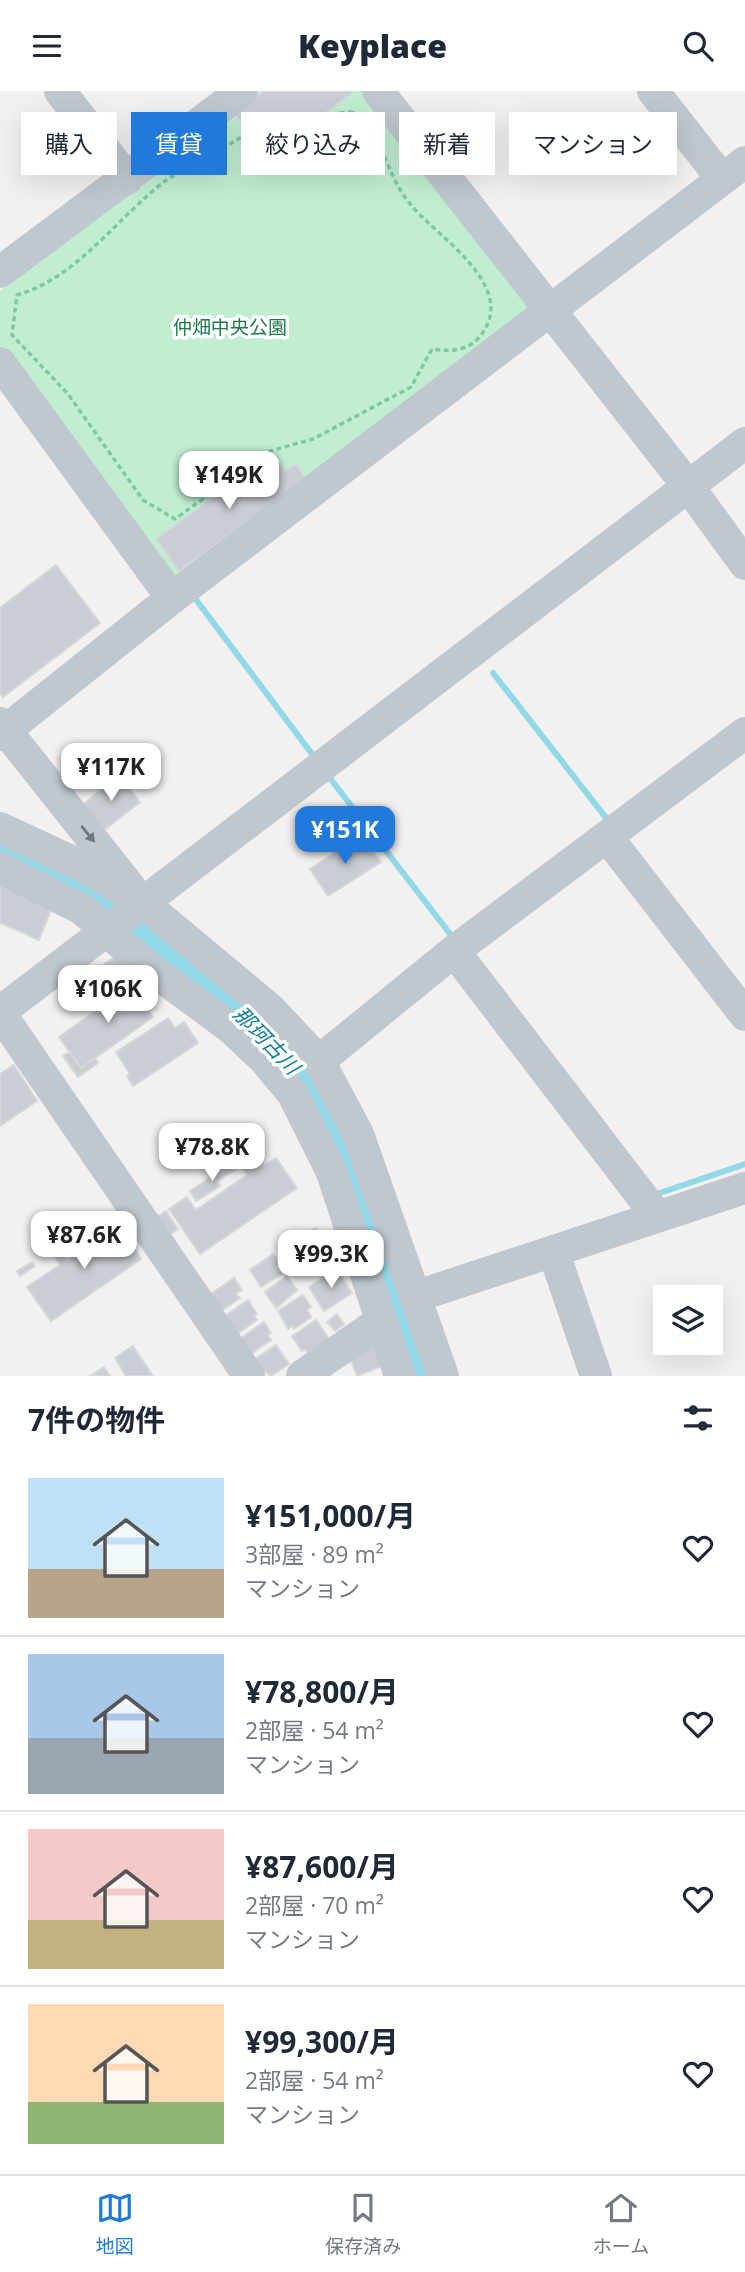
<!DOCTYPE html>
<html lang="ja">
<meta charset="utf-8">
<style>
body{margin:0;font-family:"Open Sans","Noto Sans JP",sans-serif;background:#f6f6f7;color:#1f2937;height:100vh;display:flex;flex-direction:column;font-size:26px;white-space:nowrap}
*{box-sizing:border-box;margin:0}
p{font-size:23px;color:#747a83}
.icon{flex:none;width:38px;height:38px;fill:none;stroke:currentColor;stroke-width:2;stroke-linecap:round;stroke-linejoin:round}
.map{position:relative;height:1285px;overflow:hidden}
.details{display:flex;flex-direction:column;background:#fff;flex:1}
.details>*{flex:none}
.top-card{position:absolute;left:21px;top:21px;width:704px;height:63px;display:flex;gap:14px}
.fabs{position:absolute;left:653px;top:1194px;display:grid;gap:14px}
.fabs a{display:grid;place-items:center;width:70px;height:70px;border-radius:0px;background:#fff;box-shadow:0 7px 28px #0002;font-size:35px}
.price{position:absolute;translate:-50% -60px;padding:0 16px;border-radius:14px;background:#fff;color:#222;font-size:23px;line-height:46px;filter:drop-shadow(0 2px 4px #0008)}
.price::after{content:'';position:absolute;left:50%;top:42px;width:21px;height:16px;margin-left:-10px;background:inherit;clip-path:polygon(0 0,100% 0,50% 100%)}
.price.active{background:#2179dc;color:#fff}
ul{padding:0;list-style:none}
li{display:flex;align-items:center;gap:21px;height:175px;padding:0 28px}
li+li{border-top:2px solid #e0e1e3}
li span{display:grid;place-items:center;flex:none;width:196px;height:140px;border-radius:0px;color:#555}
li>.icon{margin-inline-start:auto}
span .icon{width:84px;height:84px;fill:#fffc;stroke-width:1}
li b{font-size:30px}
h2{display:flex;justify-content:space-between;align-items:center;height:84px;padding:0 28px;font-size:30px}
.chip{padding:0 24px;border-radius:0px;background:#fff;box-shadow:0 7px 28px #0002;font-size:24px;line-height:63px}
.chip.active{background:#2179dc;color:#fff}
header{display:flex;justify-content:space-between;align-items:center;height:91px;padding:0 28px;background:#fff;font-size:32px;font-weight:800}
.dock{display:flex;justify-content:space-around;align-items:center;height:98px;border-top:2px solid #e0e1e3;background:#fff;font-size:19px;color:#747a83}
.dock a{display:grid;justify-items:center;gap:4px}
.dock .active{color:#2179dc}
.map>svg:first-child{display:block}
.green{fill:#c1eed1}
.water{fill:#91d9e8}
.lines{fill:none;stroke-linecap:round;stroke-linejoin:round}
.stream{stroke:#91d9e8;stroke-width:6}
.building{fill:#cacdd3;stroke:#d5d7db;stroke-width:2}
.path{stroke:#7bcaa0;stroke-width:3.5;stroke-dasharray:5 3.5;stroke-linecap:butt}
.minor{stroke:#bfc8ce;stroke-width:32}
.oneway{fill:#6c777f}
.labels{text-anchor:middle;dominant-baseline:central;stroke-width:7;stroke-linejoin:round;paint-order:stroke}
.park-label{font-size:19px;fill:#1c7c49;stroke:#fff}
.water-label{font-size:21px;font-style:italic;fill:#138097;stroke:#fff}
</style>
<header><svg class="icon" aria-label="menu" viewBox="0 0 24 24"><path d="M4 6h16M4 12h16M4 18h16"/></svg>Keyplace<svg class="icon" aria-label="search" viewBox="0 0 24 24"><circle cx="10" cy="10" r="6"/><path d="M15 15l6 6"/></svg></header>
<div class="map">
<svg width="745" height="1285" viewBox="0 0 745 1285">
<rect width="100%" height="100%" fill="#f3f0f0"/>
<polygon class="green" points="261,0 368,0 533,216 175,491 0,257 0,200"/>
<polygon class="water" points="0,742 84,785 212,881 287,948 337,1020 430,1285 407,1285 293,993 0,770"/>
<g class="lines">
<g class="stream">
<polyline points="194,506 315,667"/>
<polyline points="493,582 610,732"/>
<polyline points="326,682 454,848"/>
<polyline points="654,1104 745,1073"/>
</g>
</g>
<g class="building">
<polygon points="264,0 350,0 352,2 293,46 283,32 256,52 234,22"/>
<polygon points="273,363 285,380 296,373 306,388 179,480 156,448"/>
<polygon points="56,474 100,532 3,606 0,602 0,517"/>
<polygon points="119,684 140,711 103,740 83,714"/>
<polygon points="361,745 381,771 328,805 310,778"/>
<polygon points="0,792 53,814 39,849 0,832"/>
<polygon points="121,861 137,881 97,912 86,899 77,906 71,899"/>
<polygon points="139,889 151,907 143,913 153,926 81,977 59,946"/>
<polygon points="168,927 175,937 184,931 198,952 133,995 127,985 130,983 116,961"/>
<polygon points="70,961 81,977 95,967 98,972 78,986 63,965"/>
<polygon points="14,974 37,1010 0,1035 0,983"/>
<polygon points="247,1067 253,1075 261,1070 264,1075 276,1067 297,1097 200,1163 169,1118 187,1106 196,1119 247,1084 239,1072"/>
<polygon points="234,1071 238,1077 217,1090 220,1095 196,1110 190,1100"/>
<polygon points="166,1120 178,1138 169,1144 157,1126"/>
<polygon points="99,1130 107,1141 118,1134 141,1168 51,1230 27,1196 60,1174 54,1164 61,1159 67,1169 97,1148 90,1137"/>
<polygon points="316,1137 329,1159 296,1179 282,1158"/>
<polygon points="273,1163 281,1173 277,1176 282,1183 261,1196 250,1179"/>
<polygon points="32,1171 35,1175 20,1185 17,1180"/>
<polygon points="337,1178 352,1202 324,1220 309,1196"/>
<polygon points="287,1185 297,1199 276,1217 265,1201"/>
<polygon points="234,1187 242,1199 236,1203 240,1207 222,1219 208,1205"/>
<polygon points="303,1204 311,1216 307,1219 311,1226 294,1238 292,1235 288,1238 278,1220"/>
<polygon points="248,1209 257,1223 254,1225 257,1229 234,1245 222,1227"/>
<polygon points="337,1223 344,1233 335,1240 327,1231"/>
<polygon points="316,1229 329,1248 308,1262 305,1258 302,1260 292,1245"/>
<polygon points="264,1231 271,1242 268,1244 271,1249 248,1265 237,1250"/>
<polygon points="378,1251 387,1273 357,1285 351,1269 356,1267 354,1261"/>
<polygon points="276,1254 289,1273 271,1285 266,1281 260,1285 251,1271"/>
<polygon points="133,1255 153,1285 126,1285 115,1267"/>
<polygon points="104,1276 110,1285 90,1285"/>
</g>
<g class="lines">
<path class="path" d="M351,21l16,6c16,28 23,63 44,87 26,32 108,81 70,130 -12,16 -30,17 -49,14l-21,38 -98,52 -43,12 -95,68 -32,-19 -75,-106 -56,-59 5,-40c60,-17 100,-77 148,-114 11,-8 25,-13 38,-19 14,-8 26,-19 41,-26l15,9 22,-7 18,6 41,-31z"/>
<g class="minor">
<polyline points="60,0 127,88"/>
<polyline points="378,0 688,395 745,473"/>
<polyline points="653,0 722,88"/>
<polyline points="0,181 242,0"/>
<polyline points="0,272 172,507"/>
<polyline points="0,632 130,796"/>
<polyline points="0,644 172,507 745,71"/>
<polyline points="0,737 86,777 143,812 270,918 319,970 358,1043 443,1285"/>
<polyline points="608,747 745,924"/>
<polyline points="0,777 82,818 144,873 231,937 264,968 293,1003 331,1079 400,1285"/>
<polyline points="454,860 657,1125"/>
<polyline points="0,921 745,352"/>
<polyline points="0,922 249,1285"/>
<polyline points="319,970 454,860 745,642"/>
<polyline points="554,1162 596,1285"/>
<polyline points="417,1205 745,1097"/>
<polyline points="302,1285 381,1230"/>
</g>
</g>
<defs><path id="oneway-solid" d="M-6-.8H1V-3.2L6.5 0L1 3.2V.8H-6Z" transform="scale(1.75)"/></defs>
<use class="oneway" href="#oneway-solid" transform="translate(88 743) rotate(51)"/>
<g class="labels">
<g class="park-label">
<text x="230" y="236">仲畑中央公園</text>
</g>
<g class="water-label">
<text transform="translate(267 949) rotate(46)">那珂古川</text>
</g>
</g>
</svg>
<div class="fabs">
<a><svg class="icon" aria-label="layers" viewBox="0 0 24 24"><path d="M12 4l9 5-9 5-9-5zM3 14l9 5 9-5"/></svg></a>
</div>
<b class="price" style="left:229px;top:420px">¥149K</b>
<b class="price" style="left:111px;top:712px">¥117K</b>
<b class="price active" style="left:345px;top:775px">¥151K</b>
<b class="price" style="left:108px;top:934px">¥106K</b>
<b class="price" style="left:212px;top:1092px">¥78.8K</b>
<b class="price" style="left:84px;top:1180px">¥87.6K</b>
<b class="price" style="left:331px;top:1199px">¥99.3K</b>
<div class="top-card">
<a class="chip">購入</a>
<a class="chip active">賃貸</a>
<a class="chip">絞り込み</a>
<a class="chip">新着</a>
<a class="chip">マンション</a>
</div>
</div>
<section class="details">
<h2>7件の物件<svg class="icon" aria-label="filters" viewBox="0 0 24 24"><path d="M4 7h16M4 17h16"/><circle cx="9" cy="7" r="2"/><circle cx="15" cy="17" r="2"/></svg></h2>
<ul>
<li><span style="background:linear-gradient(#bfe0f5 65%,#b9a48a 0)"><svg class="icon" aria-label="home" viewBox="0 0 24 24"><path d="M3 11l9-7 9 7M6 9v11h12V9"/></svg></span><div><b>¥151,000/月</b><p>3部屋 · 89 m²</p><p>マンション</p></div><svg class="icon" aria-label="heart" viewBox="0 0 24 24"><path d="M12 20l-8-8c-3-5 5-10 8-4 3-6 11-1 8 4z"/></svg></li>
<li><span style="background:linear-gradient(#a9c7e8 60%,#9aa5b1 0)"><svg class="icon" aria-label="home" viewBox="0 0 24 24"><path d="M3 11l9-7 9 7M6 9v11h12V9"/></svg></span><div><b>¥78,800/月</b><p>2部屋 · 54 m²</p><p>マンション</p></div><svg class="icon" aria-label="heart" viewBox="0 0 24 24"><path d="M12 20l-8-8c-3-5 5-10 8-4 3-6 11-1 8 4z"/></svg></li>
<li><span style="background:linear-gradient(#f6c9c9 65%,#c2b280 0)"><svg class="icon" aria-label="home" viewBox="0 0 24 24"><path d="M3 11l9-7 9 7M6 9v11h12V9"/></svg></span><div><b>¥87,600/月</b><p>2部屋 · 70 m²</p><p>マンション</p></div><svg class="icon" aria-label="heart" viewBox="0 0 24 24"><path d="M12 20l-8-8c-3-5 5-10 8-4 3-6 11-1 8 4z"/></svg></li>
<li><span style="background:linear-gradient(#ffd9b3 70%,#8fb573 0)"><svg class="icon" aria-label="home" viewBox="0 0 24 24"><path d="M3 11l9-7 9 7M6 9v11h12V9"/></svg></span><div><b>¥99,300/月</b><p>2部屋 · 54 m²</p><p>マンション</p></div><svg class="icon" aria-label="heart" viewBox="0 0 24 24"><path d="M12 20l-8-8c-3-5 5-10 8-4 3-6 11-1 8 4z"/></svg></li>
</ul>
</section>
<nav class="dock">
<a class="active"><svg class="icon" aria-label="map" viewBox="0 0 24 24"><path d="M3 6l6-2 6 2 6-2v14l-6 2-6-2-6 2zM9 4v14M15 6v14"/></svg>地図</a>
<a><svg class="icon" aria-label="saved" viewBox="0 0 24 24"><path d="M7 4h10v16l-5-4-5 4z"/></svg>保存済み</a>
<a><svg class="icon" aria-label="home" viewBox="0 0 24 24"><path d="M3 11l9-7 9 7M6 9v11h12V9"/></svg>ホーム</a>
</nav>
